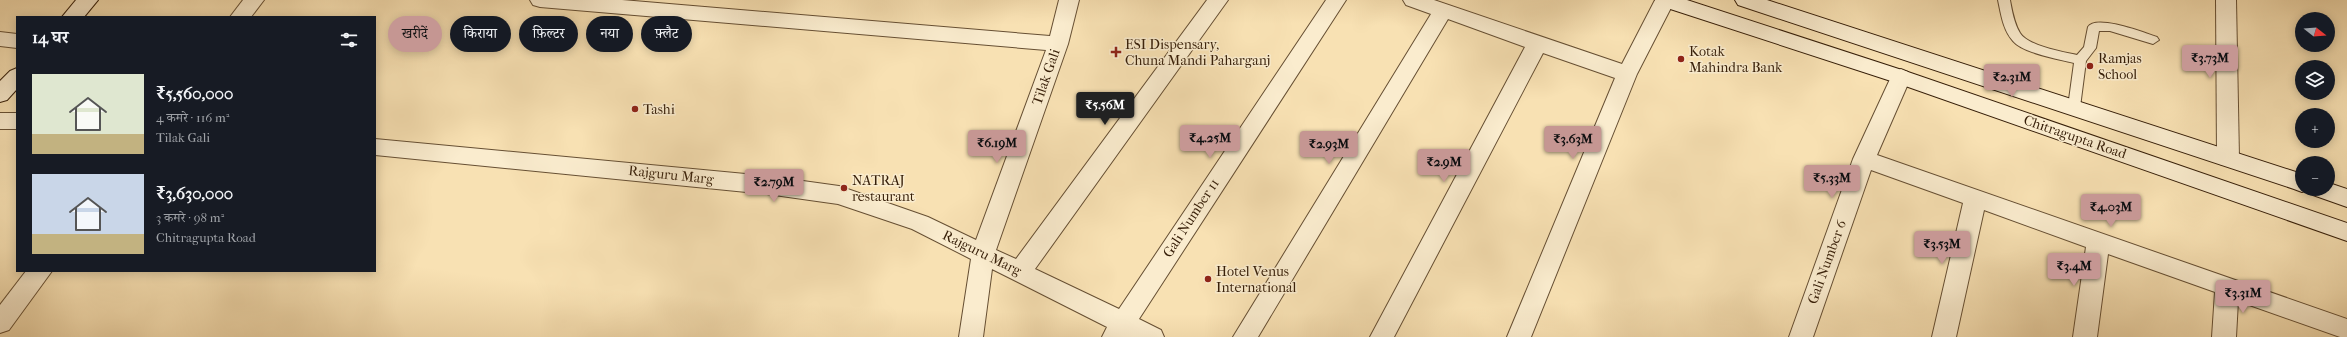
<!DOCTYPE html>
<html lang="hi">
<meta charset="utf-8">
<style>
body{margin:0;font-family:"IM FELL French Canon","Noto Serif Devanagari",serif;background:#20242c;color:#f1f3f6;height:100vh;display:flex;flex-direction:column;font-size:15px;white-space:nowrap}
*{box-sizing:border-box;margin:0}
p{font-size:13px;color:#9ea1a6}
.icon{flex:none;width:22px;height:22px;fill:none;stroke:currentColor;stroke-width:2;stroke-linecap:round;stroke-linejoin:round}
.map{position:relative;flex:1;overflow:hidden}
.details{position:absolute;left:16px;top:16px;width:360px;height:256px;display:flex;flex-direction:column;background:#171b24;border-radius:0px;box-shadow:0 2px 10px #0003}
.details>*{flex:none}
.hud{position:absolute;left:388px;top:16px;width:380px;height:36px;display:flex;gap:8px}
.needle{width:26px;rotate:107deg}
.controls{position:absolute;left:2295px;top:12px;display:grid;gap:8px}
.controls a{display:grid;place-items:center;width:40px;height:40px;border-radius:50%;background:#171b24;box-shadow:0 2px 10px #0003;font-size:20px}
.price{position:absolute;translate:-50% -34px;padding:0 9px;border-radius:4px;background:#c59692;color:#111;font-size:13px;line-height:26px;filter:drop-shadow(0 1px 2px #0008)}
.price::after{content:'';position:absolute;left:50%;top:24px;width:12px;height:9px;margin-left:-6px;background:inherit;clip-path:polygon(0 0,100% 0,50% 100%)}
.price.selected{background:#222;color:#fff}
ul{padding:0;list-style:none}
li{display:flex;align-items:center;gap:12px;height:100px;padding:0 16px}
li span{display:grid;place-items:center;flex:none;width:112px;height:80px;border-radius:0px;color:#555}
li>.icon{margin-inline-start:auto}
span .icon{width:48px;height:48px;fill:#fffc;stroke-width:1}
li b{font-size:17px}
h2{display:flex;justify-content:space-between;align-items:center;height:48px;padding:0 16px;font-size:17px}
.pill{padding:0 14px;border-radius:18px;background:#171b24;box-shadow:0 2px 10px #0003;font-size:14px;line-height:36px}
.pill.selected{background:#c59692;color:#111}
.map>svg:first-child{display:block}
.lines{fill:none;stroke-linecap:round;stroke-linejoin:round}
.lane-casing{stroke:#664f33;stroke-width:2}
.street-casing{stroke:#664f33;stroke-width:2}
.secondary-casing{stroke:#361e08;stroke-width:2}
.lane{fill:#faecce;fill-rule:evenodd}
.street{fill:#faecce;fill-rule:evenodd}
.secondary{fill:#faecce;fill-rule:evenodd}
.poi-dot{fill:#8f2418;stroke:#faecce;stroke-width:1.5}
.labels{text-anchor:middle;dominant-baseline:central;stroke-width:3;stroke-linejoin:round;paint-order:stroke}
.poi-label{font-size:14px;fill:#361e08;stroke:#faecce;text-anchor:start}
.street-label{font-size:14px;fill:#361e08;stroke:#faecce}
</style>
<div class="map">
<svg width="2347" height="337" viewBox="0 0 2347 337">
<rect width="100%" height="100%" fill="#f8e1b3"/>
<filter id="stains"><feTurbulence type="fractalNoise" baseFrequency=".005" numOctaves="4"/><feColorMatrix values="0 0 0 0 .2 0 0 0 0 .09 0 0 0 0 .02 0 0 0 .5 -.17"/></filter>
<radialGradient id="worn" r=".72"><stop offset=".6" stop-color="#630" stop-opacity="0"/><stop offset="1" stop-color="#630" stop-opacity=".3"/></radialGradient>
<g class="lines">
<defs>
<path id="lane" d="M1998,0h12c2,11 4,23 10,33 8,13 43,19 57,22l7,-8 4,-20c8,-13 57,6 69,10l2,3 -6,4 -43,-13h-11l-3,17 -10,13 -6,46 -6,5 -6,-5 6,-44c-16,-4 -51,-10 -61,-22 -10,-11 -12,-27 -15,-41z"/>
<g id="street">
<polygon points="243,0 264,0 251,17 230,17"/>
<polygon points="530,0 622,0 1050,36 1059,0 1079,0 1068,44 996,250 1016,259 1207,0 1228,0 1035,269 1119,309 1326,0 1346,0 1139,319 1161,330 1164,337 1102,337 1107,327 992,269 983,337 959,337 971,259 912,229 838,204 767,194 375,155 375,139 767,176 839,186 928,217 976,240 1046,50 540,7 533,5"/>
<polygon points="1403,0 1434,0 1622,64 1655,0 1675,0 1637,74 1531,337 1507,337 1615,78 1543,53 1394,337 1370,337 1525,47 1448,19 1258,337 1233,337 1431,14 1406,5"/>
<polygon points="2216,0 2236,0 2239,158 2236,164 2228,166 2220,164 2217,158"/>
<polygon points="0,32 17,34 17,48 0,46"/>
<polygon points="1901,69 1908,72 1911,77 1877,155 2347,319 2347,337 2340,337 2238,301 2236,337 2212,337 2215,292 2108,254 2097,337 2073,337 2086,247 1984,210 1956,337 1932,337 1963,203 1871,170 1813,337 1789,337 1853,159 1891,77 1894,72"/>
<rect x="0" y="113" width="17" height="16"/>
<polygon points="26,271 52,271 9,330 0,333 0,305"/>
</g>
<g id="secondary">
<polygon points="76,0 98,0 84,17 62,17"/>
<polygon points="1655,0 1687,0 1908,72 2347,223 2347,241 1894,82 1658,5"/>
<polygon points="1735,0 1767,0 2302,174 2302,189 2328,189 2329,183 2347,189 2347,207 2313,195 2310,189 2302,192 2294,189 1738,5"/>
<polygon points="17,68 17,89 7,100 0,102 0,81 10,71"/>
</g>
</defs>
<use href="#lane" class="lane-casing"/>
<use href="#street" class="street-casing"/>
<use href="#secondary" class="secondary-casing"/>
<use href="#lane" class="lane"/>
<use href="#street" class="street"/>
<use href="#secondary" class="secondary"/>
</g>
<g class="poi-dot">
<path d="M1114 46h4v4h4v4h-4v4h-4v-4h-4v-4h4z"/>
<circle cx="1681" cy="59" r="4"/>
<circle cx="2090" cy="66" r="4"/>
<circle cx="635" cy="109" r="4"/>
<circle cx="844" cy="188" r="4"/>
<circle cx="1208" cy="279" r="4"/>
</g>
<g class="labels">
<g class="poi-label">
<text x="1125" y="44">ESI Dispensary,<tspan x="1125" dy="16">Chuna Mandi Paharganj</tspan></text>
<text x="1689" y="51">Kotak<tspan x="1689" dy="16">Mahindra Bank</tspan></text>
<text x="2098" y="58">Ramjas<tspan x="2098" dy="16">School</tspan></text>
<text x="643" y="109">Tashi</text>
<text x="852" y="180">NATRAJ<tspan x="852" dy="16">restaurant</tspan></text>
<text x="1216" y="271">Hotel Venus<tspan x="1216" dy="16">International</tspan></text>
</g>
<g class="street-label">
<text transform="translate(1046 77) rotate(-71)">Tilak Gali</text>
<text transform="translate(2075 137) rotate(19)">Chitragupta Road</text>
<text transform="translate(671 175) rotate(6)">Rajguru Marg</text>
<text transform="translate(1191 218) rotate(-57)">Gali Number 11</text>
<text transform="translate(982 253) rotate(26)">Rajguru Marg</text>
<text transform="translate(1827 262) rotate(-70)">Gali Number 6</text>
</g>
</g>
<rect width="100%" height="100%" filter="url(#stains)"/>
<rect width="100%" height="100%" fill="url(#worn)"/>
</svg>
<div class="controls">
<a><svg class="needle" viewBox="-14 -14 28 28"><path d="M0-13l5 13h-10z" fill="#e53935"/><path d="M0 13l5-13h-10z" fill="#9ea1a6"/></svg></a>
<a><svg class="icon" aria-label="layers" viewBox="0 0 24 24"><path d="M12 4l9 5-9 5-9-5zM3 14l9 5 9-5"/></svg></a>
<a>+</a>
<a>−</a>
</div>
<b class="price" style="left:2210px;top:79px">₹3.73M</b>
<b class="price" style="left:2012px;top:98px">₹2.31M</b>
<b class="price selected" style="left:1105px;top:126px">₹5.56M</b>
<b class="price" style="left:1210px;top:159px">₹4.25M</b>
<b class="price" style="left:1573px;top:160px">₹3.63M</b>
<b class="price" style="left:997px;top:164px">₹6.19M</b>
<b class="price" style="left:1329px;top:165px">₹2.93M</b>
<b class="price" style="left:1444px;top:183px">₹2.9M</b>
<b class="price" style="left:1832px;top:199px">₹5.33M</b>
<b class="price" style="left:774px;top:203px">₹2.79M</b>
<b class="price" style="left:2111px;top:228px">₹4.03M</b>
<b class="price" style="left:1942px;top:265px">₹3.53M</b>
<b class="price" style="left:2074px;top:287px">₹3.4M</b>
<b class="price" style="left:2243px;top:314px">₹3.31M</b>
<div class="hud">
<a class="pill selected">खरीदें</a>
<a class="pill">किराया</a>
<a class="pill">फ़िल्टर</a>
<a class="pill">नया</a>
<a class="pill">फ़्लैट</a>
</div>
<section class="details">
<h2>14 घर<svg class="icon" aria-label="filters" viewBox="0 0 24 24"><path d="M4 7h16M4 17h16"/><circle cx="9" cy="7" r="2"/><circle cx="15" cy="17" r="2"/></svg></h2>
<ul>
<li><span style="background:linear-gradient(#dfe7d0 75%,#c2b280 0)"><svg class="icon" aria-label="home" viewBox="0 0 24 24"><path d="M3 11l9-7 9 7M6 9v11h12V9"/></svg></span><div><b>₹5,560,000</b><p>4 कमरे · 116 m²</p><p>Tilak Gali</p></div></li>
<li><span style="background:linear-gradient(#c9d6e8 75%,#c2b280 0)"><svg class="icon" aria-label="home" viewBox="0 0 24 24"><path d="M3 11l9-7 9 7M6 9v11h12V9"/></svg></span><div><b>₹3,630,000</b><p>3 कमरे · 98 m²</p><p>Chitragupta Road</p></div></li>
</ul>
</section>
</div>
